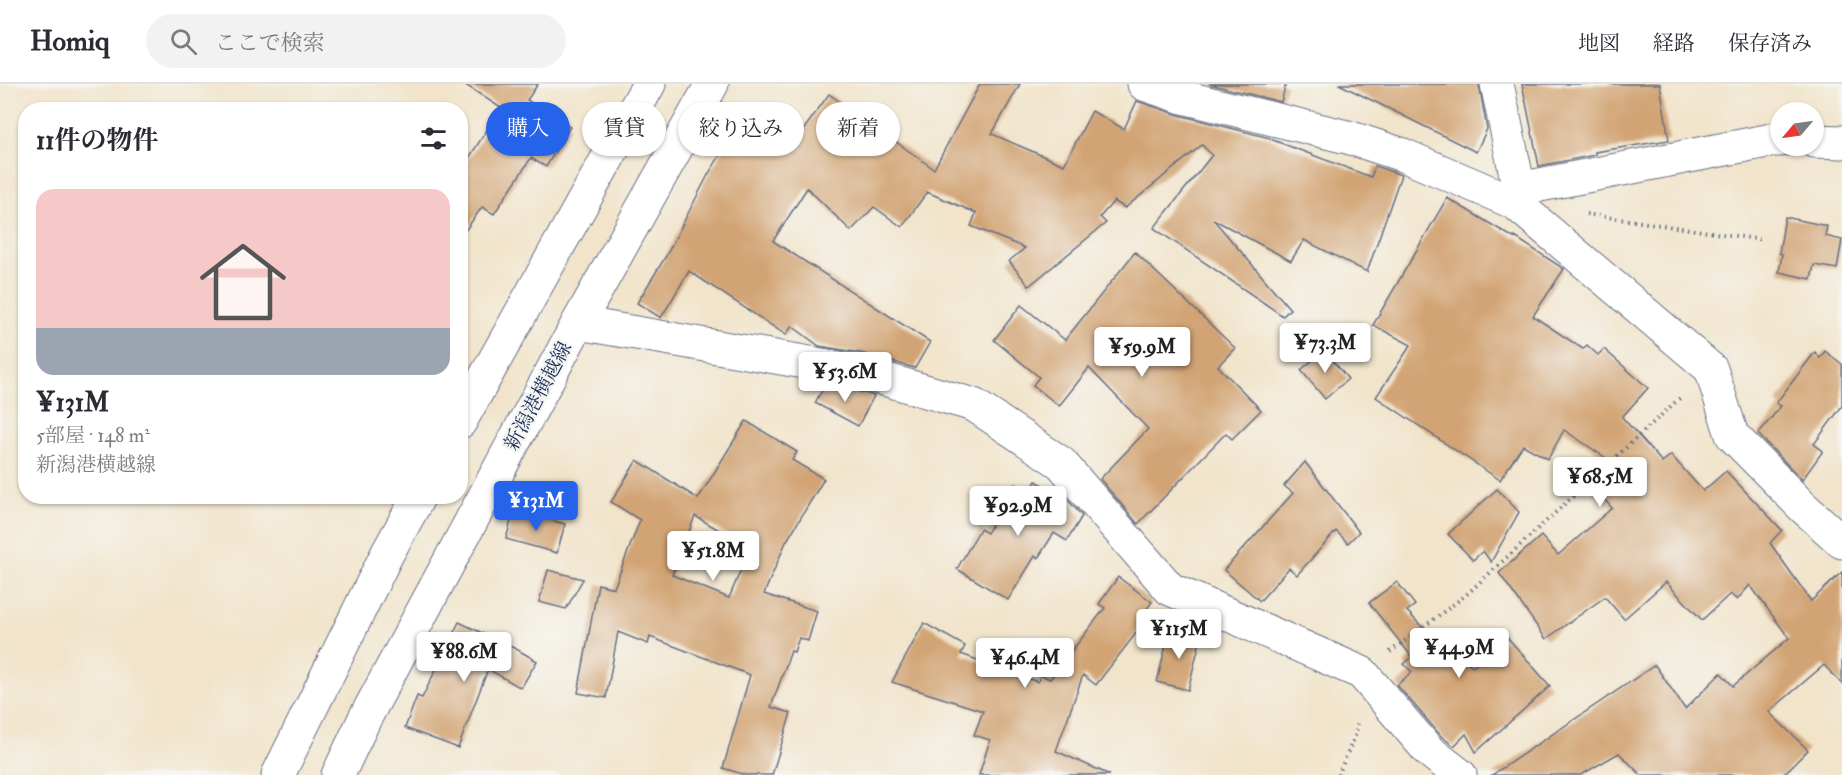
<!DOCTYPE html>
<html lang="ja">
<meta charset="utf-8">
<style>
body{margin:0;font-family:"IM FELL Double Pica","Noto Serif JP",serif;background:#f2f2f3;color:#2b2b33;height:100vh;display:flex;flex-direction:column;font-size:22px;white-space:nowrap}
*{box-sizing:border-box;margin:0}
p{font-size:20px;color:#7c7c81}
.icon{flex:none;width:33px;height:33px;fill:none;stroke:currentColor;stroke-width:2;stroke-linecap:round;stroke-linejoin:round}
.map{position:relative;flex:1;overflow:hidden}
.sheet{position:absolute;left:18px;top:18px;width:450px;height:402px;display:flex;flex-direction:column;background:#fff;border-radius:24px;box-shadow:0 2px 4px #0004}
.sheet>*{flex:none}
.hud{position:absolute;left:486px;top:18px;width:570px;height:54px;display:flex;gap:12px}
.needle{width:39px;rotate:241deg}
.controls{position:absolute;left:1770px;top:18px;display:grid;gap:12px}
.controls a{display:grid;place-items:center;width:54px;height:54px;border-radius:50%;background:#fff;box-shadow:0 2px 4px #0004;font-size:30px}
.price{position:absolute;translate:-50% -51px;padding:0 14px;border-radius:6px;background:#fff;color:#222;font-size:20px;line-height:39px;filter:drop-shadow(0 2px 3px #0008)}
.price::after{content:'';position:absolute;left:50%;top:36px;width:18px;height:14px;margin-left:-9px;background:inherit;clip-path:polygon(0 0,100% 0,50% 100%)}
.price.active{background:#2563eb;color:#fff}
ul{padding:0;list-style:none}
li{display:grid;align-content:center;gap:12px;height:318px;padding:0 18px}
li+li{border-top:2px solid #e1e1e2}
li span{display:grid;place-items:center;height:186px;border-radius:18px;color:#555}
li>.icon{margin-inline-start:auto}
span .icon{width:108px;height:108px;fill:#fffc;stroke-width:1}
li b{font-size:26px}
h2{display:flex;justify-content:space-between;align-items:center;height:72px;padding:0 18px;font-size:26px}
.tag{padding:0 21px;border-radius:27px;background:#fff;box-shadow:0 2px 4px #0004;font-size:21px;line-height:54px}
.tag.active{background:#2563eb;color:#fff}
header{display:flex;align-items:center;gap:36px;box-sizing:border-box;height:84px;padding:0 30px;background:#fff;border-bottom:2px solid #e1e1e2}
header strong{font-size:28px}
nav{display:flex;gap:33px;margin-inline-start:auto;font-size:21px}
.search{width:420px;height:54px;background:#f2f2f3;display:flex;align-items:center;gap:15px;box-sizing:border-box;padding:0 21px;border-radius:33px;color:#7c7c81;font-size:22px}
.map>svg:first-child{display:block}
.building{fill:#d2a475;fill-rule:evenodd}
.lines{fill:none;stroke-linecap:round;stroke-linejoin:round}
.minor-casing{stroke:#666e84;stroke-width:35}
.primary-casing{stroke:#666e84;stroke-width:35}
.path{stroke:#666e84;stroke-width:4;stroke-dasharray:1.5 4.5;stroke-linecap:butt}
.minor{stroke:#fff;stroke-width:33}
.primary{stroke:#fff;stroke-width:33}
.labels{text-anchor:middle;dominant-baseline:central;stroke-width:5;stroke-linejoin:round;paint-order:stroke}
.street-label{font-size:20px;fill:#1b2f5e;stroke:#f6f6f2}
</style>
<header>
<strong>Homiq</strong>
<div class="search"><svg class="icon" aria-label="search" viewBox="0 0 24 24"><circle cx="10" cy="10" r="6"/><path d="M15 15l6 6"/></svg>ここで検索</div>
<nav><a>地図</a><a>経路</a><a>保存済み</a></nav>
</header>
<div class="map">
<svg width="1842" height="691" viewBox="0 0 1842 691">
<rect width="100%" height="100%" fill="#f6f6f2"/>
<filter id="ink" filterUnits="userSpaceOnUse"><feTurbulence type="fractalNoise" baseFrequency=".0167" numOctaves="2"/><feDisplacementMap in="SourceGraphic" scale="12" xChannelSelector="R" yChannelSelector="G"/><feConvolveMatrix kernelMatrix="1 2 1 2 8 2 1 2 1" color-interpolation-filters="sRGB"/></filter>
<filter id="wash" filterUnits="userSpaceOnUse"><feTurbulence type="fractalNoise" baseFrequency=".008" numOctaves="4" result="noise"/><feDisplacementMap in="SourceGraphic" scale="24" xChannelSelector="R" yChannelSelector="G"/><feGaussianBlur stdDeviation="1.35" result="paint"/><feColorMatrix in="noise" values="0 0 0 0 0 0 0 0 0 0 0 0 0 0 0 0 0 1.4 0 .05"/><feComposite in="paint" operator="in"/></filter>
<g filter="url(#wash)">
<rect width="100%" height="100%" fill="#f1e4cb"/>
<g id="blocks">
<g class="building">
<polygon points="464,0 538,0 527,16 570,43 546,83 531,74 494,130 482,123 460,154 460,88 501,24"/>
<polygon points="980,0 1020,0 992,50 1064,81 1092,27 1124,45 1137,17 1179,31 1270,54 1270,55 1371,93 1375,82 1401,91 1367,188 1304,156 1291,177 1213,135 1290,225 1283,232 1154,144 1212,71 1202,61 1125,124 1114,117 1100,133 1106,139 1029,202 1009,177 1025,164 971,142 976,129 927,108 902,143 874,123 851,147 807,104 773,157 930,258 915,284 861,269 819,262 792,242 786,251 689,187 661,234 637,219 666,172 709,89 752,21 799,52 829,10 934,85"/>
<polygon points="1209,0 1286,0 1281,18"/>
<polygon points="1339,0 1479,0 1487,45 1476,68"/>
<polygon points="1522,0 1660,0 1669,56 1595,68 1595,71 1539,82"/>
<polygon points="1447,114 1514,154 1515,153 1564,185 1533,232 1583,265 1587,261 1598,271 1604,265 1648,304 1622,333 1662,378 1671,371 1703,407 1726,387 1782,446 1770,459 1811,517 1842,488 1842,600 1824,581 1769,628 1808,666 1783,691 1641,691 1619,669 1581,691 1492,691 1655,581 1685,625 1721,589 1733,602 1789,554 1750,501 1737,516 1730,510 1702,536 1666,498 1624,535 1605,513 1546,555 1499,489 1541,452 1558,471 1612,424 1603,414 1612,407 1605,398 1621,384 1564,346 1548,375 1523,361 1500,396 1376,313 1411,261 1373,241"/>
<polygon points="1785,133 1827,142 1825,152 1842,156 1837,185 1814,181 1811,195 1779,188 1782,170 1779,169"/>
<polygon points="1135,168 1235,264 1218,282 1261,326 1232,355 1226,349 1138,440 1100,395 1148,345 1089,284 1059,322 1033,301 1039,293 994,256 1021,221 1065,256"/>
<polygon points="1324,266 1348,295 1325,315 1301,286"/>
<polygon points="1825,267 1842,280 1842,322 1814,360 1823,367 1802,396 1758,350 1781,322 1776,319 1815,268 1820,274"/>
<polygon points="825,301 852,305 874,312 858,342 815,319"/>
<path d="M746,337l51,31 -5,8 32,19 -38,63 -22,52 53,17 -9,30 -9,-3 -5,14 -3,-1 -20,56 20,6 -19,62h-27l-22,-7 27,-93 -100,-38 -2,7 -30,-12 -12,66 -28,-5 20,-109 16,4 26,-68 -29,-18 26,-42 61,39zM695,432l55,32 -21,50 -57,-23z"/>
<polygon points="1305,378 1359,448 1348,459 1336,447 1297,491 1289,484 1260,517 1224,486 1293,409 1284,402"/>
<polygon points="1036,397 1069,417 1082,432 1067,457 1054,449 1038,474 1035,472 1008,516 957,485 980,445 987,449 1015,400 1030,408"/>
<polygon points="1497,405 1519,428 1491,478 1483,467 1473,476 1448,450"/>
<polygon points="514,426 565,440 557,469 506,455"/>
<polygon points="548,486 583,495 566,525 539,518"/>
<polygon points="1118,493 1152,518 1138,537 1144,539 1096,601 1083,591 1056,667 1110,691 979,691 990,656 974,651 983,627 892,598 924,539 965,562 961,570 1038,598 1040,591 1050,595 1105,524 1099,520"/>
<polygon points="1397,498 1415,521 1407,527 1457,580 1463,573 1473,583 1508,554 1550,602 1476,668 1466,650 1454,662 1442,653 1397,601 1412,588 1404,580 1412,573 1369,519"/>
<polygon points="459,538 518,566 537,577 521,604 488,585 458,664 405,644 417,612 422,614"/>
<polygon points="1170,545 1201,553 1188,606 1157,598"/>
</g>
</g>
</g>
<g filter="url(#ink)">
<use href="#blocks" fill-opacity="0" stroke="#666e84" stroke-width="1.5"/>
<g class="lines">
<defs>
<g id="minor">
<polyline points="1144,0 1183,13 1351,54 1403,71 1515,119 1711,285 1732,351 1803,423 1842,458"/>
<polyline points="1497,0 1519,105"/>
<polyline points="1814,57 1842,58"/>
<polyline points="1515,119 1519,105 1772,56 1780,56"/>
<polyline points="578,239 856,287 974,321 1061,379 1170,505 1362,589 1429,667 1460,691"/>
</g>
<g id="primary">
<polyline points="460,338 649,0"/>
<polyline points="278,691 387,470 419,412"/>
<polyline points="338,691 365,634 578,239 712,0"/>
</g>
</defs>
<use href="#minor" class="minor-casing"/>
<use href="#primary" class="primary-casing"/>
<g class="path">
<polyline points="1586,130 1763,156"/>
<polyline points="1390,568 1466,511 1682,312"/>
<polyline points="1338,691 1356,650 1357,640"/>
</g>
<use href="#minor" class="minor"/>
<use href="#primary" class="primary"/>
</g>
</g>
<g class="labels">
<g class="street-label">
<text transform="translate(538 312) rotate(-62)">新潟港横越線</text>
</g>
</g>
</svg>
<div class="controls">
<a><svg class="needle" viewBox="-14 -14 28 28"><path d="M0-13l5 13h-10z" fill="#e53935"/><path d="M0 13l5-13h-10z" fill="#7c7c81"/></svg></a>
</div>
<b class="price" style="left:1325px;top:290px">¥73.3M</b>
<b class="price" style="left:1142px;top:294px">¥59.9M</b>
<b class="price" style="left:845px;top:319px">¥53.6M</b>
<b class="price" style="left:1600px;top:424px">¥68.5M</b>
<b class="price active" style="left:536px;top:448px">¥131M</b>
<b class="price" style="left:1018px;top:453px">¥92.9M</b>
<b class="price" style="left:713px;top:498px">¥51.8M</b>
<b class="price" style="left:1179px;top:576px">¥115M</b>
<b class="price" style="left:1459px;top:595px">¥44.9M</b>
<b class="price" style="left:464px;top:599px">¥88.6M</b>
<b class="price" style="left:1025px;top:605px">¥46.4M</b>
<div class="hud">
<a class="tag active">購入</a>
<a class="tag">賃貸</a>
<a class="tag">絞り込み</a>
<a class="tag">新着</a>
</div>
<section class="sheet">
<h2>11件の物件<svg class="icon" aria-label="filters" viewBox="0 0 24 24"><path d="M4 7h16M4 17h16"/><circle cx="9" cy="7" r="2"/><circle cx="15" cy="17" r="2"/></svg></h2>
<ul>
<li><span style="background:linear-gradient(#f6c9c9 75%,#9aa5b1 0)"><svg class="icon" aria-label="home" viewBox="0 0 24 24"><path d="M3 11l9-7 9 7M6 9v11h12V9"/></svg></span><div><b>¥131M</b><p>5部屋 · 148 m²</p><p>新潟港横越線</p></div></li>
</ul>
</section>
</div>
